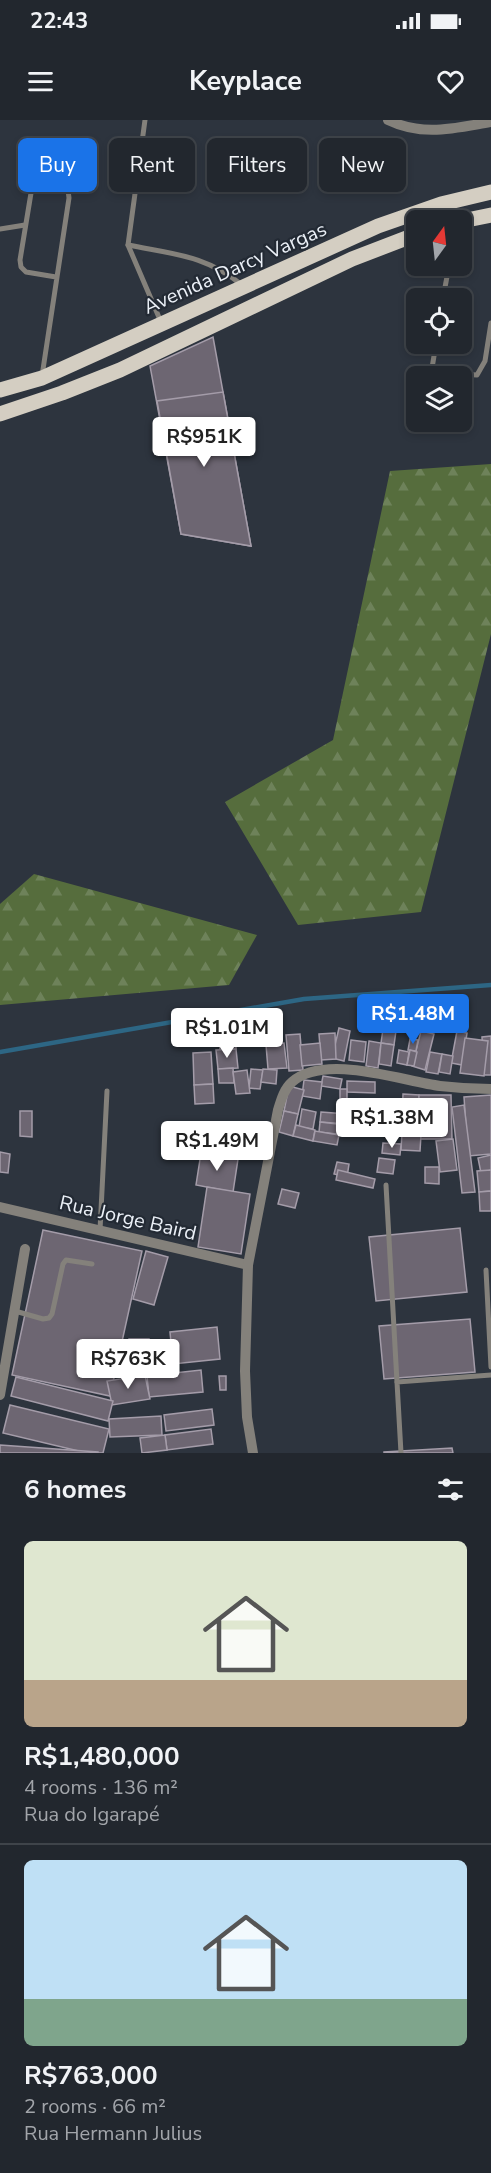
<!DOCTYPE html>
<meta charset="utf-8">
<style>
body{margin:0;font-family:"Nunito Sans",sans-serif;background:#2e333a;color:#f1f3f6;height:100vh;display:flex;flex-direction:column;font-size:22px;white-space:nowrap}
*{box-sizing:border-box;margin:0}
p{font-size:20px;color:#a2a5aa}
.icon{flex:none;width:33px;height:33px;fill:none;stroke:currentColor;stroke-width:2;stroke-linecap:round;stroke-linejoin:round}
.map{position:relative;height:1333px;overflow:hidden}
.drawer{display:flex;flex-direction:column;background:#22272e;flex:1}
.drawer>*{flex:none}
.banner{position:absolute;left:18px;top:18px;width:456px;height:54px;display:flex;gap:12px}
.needle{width:39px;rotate:15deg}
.tools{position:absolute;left:406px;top:90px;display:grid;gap:12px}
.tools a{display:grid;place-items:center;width:66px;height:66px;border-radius:9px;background:#22272e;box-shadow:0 3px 9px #0003,0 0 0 2px #3f444a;font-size:30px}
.price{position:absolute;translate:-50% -51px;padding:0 14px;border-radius:6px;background:#fff;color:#222;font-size:20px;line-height:39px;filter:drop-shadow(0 2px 3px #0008)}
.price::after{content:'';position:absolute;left:50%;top:36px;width:18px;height:14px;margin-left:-9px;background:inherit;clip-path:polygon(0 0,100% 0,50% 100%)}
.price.current{background:#1a73e8;color:#fff}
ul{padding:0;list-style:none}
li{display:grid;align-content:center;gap:12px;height:318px;padding:0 24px}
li+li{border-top:2px solid #3f444a}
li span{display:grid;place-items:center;height:186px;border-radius:9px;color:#555}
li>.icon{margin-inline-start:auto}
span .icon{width:108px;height:108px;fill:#fffc;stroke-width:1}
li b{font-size:26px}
h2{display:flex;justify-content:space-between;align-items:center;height:72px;padding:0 24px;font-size:26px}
.pill{padding:0 21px;border-radius:9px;background:#22272e;box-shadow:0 3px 9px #0003,0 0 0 2px #3f444a;font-size:21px;line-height:54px}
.pill.current{background:#1a73e8;color:#fff}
.status{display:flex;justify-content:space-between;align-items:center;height:42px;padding:0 30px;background:#22272e;direction:ltr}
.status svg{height:16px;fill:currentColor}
header{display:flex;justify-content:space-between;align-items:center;height:78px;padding:0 24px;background:#22272e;font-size:27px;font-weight:700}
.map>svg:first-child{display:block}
.forest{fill:url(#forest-firs)}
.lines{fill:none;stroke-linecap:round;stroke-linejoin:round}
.stream{stroke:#2d6684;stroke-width:4.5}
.building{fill:#6d6672;stroke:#a49ca9;stroke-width:1.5}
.service{stroke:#84817b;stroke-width:5}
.minor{stroke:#84817b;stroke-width:10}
.primary{stroke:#d4cec2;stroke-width:15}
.labels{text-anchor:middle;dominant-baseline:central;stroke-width:4.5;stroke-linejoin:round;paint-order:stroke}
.street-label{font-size:20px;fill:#ebf0f7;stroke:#232a34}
</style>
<div class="status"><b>22:43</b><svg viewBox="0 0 49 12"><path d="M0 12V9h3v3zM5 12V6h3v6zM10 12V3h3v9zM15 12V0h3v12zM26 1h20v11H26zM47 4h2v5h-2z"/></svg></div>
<header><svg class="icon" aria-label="menu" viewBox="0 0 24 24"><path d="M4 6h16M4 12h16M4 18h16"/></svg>Keyplace<svg class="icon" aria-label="heart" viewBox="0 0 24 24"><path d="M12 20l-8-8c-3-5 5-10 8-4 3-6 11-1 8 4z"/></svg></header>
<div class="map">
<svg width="491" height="1333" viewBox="0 0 491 1333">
<defs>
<pattern id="forest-firs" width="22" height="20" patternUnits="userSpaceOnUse" patternTransform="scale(1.5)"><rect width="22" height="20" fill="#566d3d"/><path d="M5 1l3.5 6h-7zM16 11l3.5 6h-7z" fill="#6e825a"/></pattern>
</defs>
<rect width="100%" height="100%" fill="#2d343e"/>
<g class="forest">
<polygon points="491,344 491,514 421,792 298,805 225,682 333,620 390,351"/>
<polygon points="34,754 257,815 229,865 0,885 0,784"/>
</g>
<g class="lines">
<polyline class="stream" points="0,932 304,879 491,865"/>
</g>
<g class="building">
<polygon points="213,217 251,426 181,414 150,246"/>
<polygon points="223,272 251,426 181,414 157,281"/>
<polygon points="339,908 350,911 344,941 332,938"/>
<polygon points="383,909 396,911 394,925 381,923"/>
<polygon points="421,911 434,914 425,950 412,946"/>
<polygon points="457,911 467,913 462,945 451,943"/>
<polygon points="335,913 336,939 321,940 319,914"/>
<polygon points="300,914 303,950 289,951 286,915"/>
<polygon points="491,916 491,955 484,955 482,917"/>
<polygon points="465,918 488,921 484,956 460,953"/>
<polygon points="236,919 236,929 220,930 219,920"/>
<polygon points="410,919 418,920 416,931 408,930"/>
<polygon points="351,920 366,922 364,942 349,940"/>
<polygon points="369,921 381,923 378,948 366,946"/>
<polygon points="284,923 287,948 268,949 266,925"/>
<polygon points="320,923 322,944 302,946 300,925"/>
<polygon points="381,923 394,925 391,946 379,944"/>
<polygon points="236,929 238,948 218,949 216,930"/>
<polygon points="399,930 409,932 407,945 397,943"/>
<polygon points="410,930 417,932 414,946 407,945"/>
<polygon points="211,932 213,964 194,965 193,933"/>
<polygon points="430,932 442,934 438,954 426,952"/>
<polygon points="442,934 453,936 450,954 439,952"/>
<polygon points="233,948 234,963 219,963 218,949"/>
<polygon points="251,949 263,950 260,969 249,968"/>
<polygon points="263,949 277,950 276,964 261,962"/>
<polygon points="247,950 250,973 236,974 233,952"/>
<polygon points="323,956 342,959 340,969 321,966"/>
<polygon points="304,960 322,962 320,979 302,976"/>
<polygon points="347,961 375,962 375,973 347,972"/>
<polygon points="213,964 214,983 195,984 194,965"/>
<polygon points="289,966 304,970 298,994 284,991"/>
<rect x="340" y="969" width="7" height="19"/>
<polygon points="403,974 419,975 418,1004 402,1003"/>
<polygon points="419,975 451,975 452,1019 419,1019"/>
<polygon points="491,975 491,1034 468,1036 464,977"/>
<polygon points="394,982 403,982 403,993 395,994"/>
<polygon points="464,985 475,1072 462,1073 452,987"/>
<polygon points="302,989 316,992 313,1009 299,1007"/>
<polygon points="20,991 32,991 32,1017 20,1016"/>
<polygon points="284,991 298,994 293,1016 279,1012"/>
<polygon points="321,992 347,994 346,1004 320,1002"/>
<polygon points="392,993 402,994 402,1008 392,1008"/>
<polygon points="320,1002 346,1005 345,1015 319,1012"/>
<polygon points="296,1005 315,1010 313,1021 293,1016"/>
<polygon points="315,1011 339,1015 337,1025 313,1021"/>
<polygon points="402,1013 421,1015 420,1031 401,1030"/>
<polygon points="453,1019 457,1050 440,1052 436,1021"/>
<polygon points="383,1023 401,1024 400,1035 382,1033"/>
<polygon points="0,1032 10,1034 8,1053 0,1052"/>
<polygon points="201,1033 238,1039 233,1072 196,1065"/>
<polygon points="491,1035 491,1050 481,1053 478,1038"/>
<polygon points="379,1038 395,1040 393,1054 377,1052"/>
<polygon points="337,1042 349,1044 347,1057 334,1054"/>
<polygon points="425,1047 439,1047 439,1064 425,1063"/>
<polygon points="338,1050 375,1059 373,1068 336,1060"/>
<polygon points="491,1050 491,1071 479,1072 477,1051"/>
<polygon points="207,1067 250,1074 241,1134 198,1127"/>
<polygon points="282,1069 299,1073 295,1088 278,1084"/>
<polygon points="491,1071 491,1091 480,1091 479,1072"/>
<polygon points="460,1108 467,1172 376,1181 369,1117"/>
<polygon points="43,1110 142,1131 110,1276 12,1255"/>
<polygon points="146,1131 168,1137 154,1185 133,1179"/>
<polygon points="470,1199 475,1252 384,1259 379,1206"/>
<polygon points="217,1207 220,1239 173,1244 170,1212"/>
<polygon points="129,1219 149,1219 149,1234 128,1234"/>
<polygon points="201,1250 203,1272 149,1277 147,1256"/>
<polygon points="145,1255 150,1279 112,1285 107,1261"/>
<polygon points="219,1256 226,1256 226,1270 220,1270"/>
<polygon points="16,1257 113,1281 108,1301 11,1276"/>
<polygon points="10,1285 109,1309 103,1333 87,1333 3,1313"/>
<polygon points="212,1289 214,1305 166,1311 164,1295"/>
<polygon points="161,1296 162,1315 110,1317 109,1299"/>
<polygon points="211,1309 213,1324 167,1330 165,1315"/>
<polygon points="165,1315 167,1330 142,1333 140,1318"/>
<polygon points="0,1325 98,1332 98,1333 0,1333"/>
<polygon points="452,1328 453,1333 384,1333 384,1332"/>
</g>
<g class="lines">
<g class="service">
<polyline points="145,0 128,125 161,202"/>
<polyline points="0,109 25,105"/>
<path d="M128,125c44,9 79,10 115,41"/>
<polyline points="443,178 449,146"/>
<polyline points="436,224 432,248 439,253 477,255 485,241 491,203"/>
<polyline points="42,256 69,78 68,70 35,62 32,67 20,140 21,147 26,152 56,157"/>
<polyline points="386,1065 397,1262"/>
<polyline points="100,1110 107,971"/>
<polyline points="486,1150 491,1247"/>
<polyline points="15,1191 43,1199 49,1198 52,1194 63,1144 66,1140 92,1144"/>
<polyline points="401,1333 397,1262 491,1255"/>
</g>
<g class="minor">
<path d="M388,0c35,17 67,8 103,2"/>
<polyline points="0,1087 248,1145"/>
<polyline points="0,1275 25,1129"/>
<path d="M253,1333l-6,-36 -2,-46 3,-106 30,-155c3,-10 6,-21 14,-28 33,-29 110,-1 148,4 17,2 34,3 51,3"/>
</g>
<g class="primary">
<polyline points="462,101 491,95"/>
<polyline points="0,270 42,258 378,106 441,84 491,72"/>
<polyline points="0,294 62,273 120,250 352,139 417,114"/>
</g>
</g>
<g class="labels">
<g class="street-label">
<text transform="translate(235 148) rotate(-24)">Avenida Darcy Vargas</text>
<text transform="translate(128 1098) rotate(13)">Rua Jorge Baird</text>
</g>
</g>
</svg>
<div class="tools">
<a><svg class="needle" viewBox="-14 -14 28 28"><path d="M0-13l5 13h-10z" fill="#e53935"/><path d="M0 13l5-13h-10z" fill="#a2a5aa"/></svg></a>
<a><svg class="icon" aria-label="locate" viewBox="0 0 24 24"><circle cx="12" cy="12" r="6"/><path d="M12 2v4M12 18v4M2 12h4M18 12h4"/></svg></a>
<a><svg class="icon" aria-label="layers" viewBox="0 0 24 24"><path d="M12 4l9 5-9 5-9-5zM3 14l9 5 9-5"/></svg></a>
</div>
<b class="price" style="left:204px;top:348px">R$951K</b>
<b class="price current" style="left:413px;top:925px">R$1.48M</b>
<b class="price" style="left:227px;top:939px">R$1.01M</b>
<b class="price" style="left:392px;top:1029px">R$1.38M</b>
<b class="price" style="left:217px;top:1052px">R$1.49M</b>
<b class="price" style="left:128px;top:1270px">R$763K</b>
<div class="banner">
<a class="pill current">Buy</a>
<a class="pill">Rent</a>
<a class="pill">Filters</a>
<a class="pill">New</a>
</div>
</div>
<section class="drawer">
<h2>6 homes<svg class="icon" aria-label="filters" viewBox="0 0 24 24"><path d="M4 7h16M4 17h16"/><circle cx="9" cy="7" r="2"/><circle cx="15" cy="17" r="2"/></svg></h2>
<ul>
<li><span style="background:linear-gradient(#dfe7d0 75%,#b9a48a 0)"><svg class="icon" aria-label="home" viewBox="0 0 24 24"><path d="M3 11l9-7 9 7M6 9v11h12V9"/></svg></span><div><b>R$1,480,000</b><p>4 rooms · 136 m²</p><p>Rua do Igarapé</p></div></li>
<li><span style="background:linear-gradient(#bfe0f5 75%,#7fa58c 0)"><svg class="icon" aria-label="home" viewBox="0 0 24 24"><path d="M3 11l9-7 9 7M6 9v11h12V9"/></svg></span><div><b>R$763,000</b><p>2 rooms · 66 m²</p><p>Rua Hermann Julius</p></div></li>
</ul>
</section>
